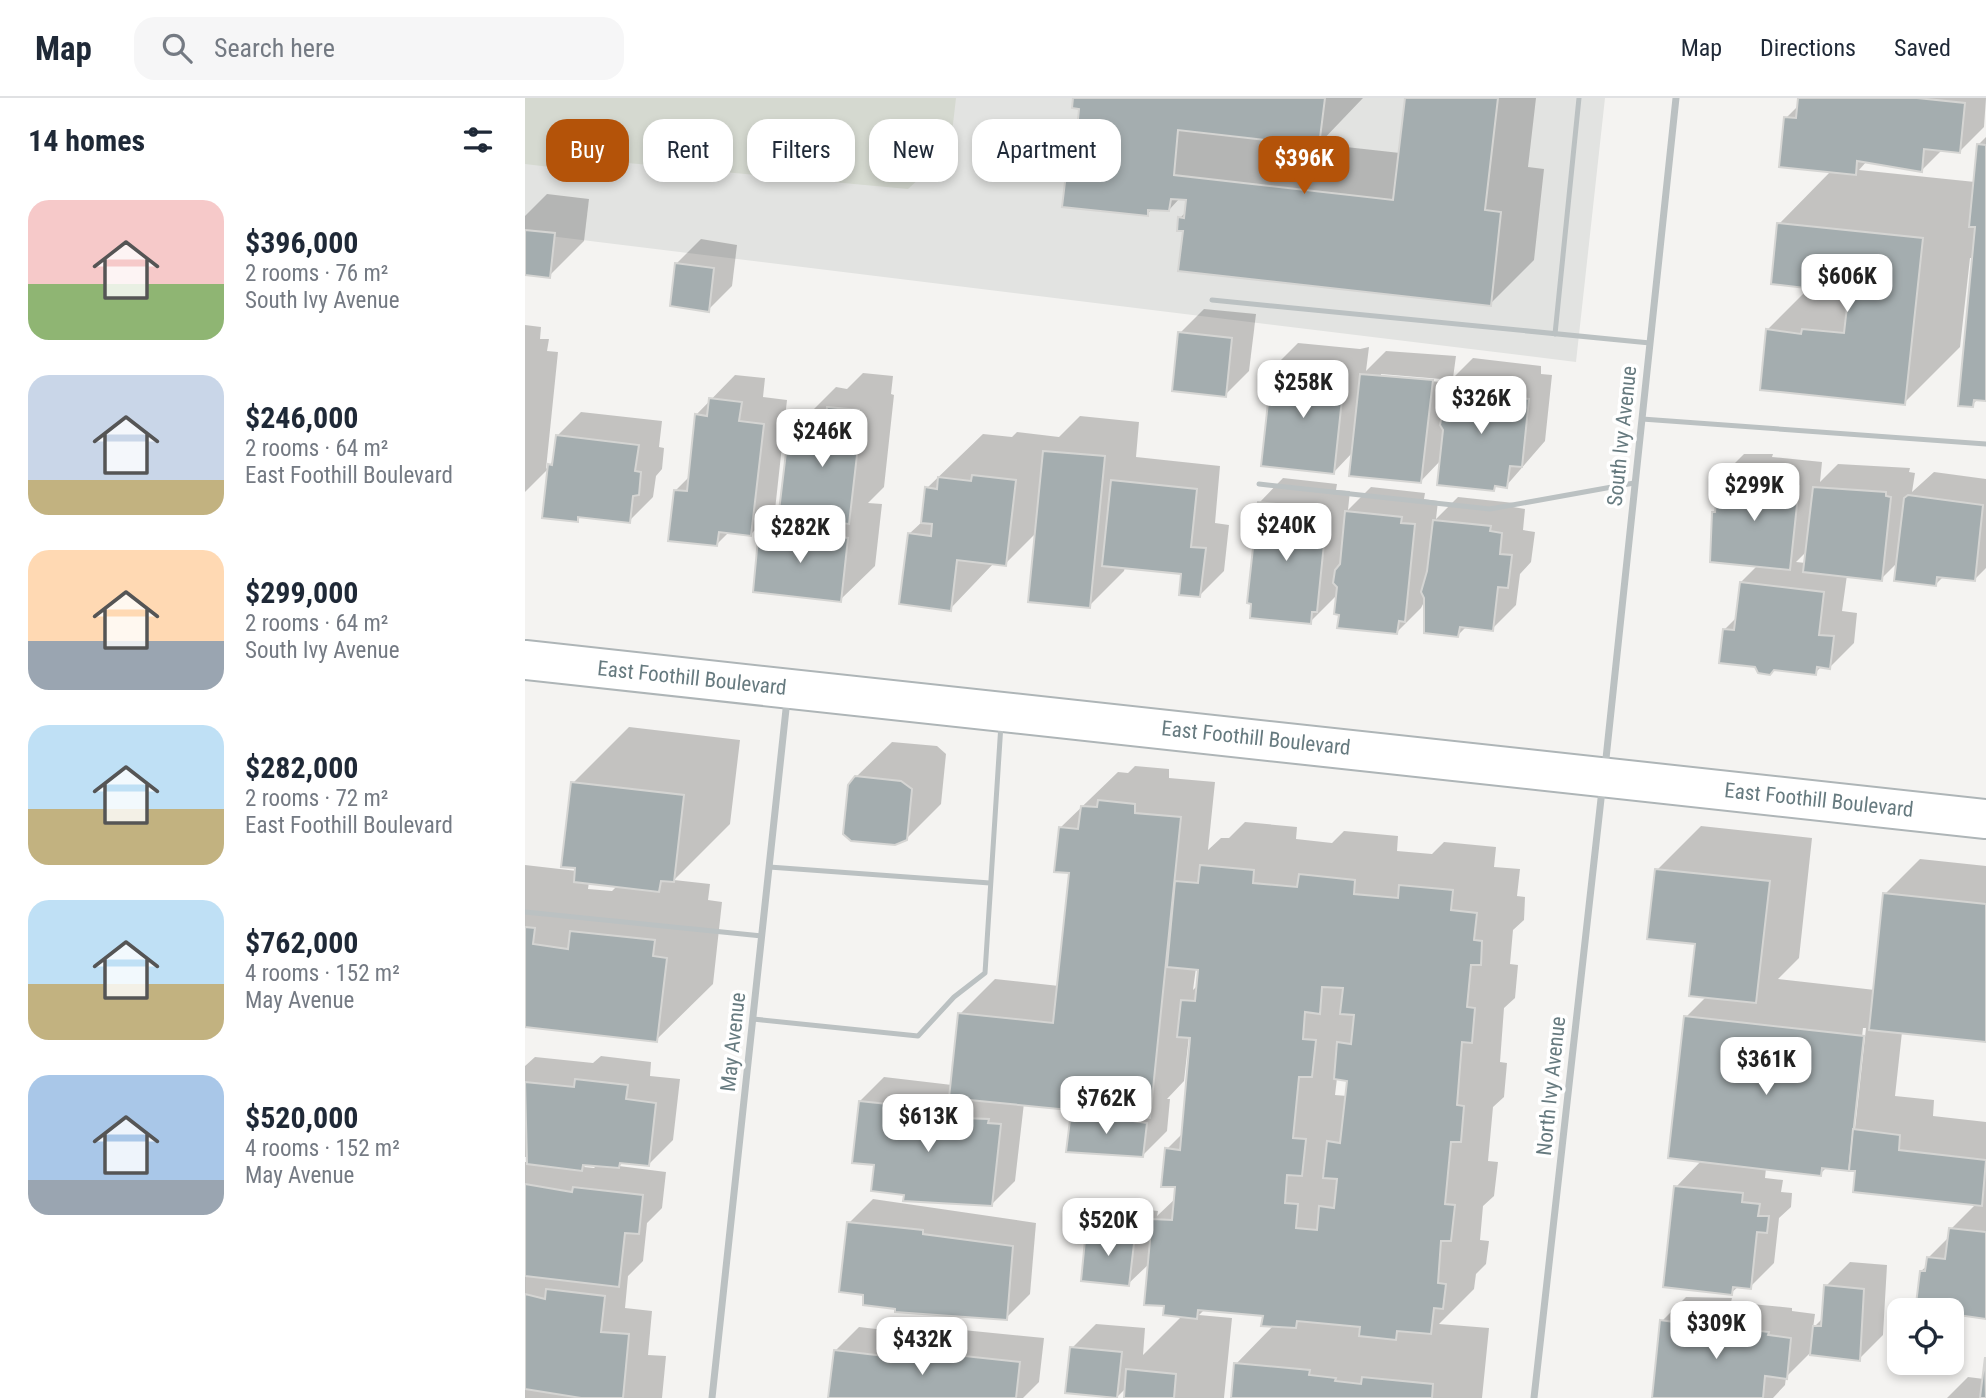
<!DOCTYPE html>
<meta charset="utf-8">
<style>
body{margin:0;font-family:"Roboto Condensed",sans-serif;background:#f6f6f7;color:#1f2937;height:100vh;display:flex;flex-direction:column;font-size:26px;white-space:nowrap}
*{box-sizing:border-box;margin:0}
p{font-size:23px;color:#747a83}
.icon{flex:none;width:38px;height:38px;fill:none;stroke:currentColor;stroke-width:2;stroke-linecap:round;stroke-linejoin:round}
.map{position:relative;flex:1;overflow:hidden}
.drawer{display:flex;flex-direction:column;background:#fff;width:525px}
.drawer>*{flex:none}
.guide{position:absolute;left:21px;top:21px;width:665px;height:63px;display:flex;gap:14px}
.buttons{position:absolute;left:1362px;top:1200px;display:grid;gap:14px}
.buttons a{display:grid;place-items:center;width:77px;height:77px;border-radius:14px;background:#fff;box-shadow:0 4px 10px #0003;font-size:35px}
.price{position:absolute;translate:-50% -60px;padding:0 16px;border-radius:14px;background:#fff;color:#222;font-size:23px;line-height:46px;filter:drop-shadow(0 2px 4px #0008)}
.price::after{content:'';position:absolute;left:50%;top:42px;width:21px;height:16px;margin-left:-10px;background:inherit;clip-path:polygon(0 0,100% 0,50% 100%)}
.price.selected{background:#b45309;color:#fff}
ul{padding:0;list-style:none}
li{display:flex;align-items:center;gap:21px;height:175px;padding:0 28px}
li span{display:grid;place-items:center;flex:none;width:196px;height:140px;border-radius:21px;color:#555}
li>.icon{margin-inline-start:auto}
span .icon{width:84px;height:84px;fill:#fffc;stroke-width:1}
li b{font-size:30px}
h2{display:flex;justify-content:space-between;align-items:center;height:84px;padding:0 28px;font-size:30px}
.tag{padding:0 24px;border-radius:21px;background:#fff;box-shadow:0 4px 10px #0003;font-size:24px;line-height:63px}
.tag.selected{background:#b45309;color:#fff}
header{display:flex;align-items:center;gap:42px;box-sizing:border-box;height:98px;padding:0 35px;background:#fff;border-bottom:2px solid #e0e1e3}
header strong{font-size:33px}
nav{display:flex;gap:38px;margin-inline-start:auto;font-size:24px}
.search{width:490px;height:63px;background:#f6f6f7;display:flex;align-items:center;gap:18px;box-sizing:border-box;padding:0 24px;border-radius:21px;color:#747a83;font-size:26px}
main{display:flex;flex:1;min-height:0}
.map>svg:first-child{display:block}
.built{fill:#e2e3e1}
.green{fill:#d5d9d0}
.shadow{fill:#0003;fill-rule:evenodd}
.building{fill:#a4adaf;stroke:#d5d5d3;stroke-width:2;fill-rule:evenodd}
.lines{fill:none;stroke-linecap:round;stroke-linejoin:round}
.secondary-casing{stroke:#aeb5b7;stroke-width:42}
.service{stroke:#bbc1c2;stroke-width:5}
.minor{stroke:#bbc1c2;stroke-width:7}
.secondary{stroke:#fff;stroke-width:38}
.labels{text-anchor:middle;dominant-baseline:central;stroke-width:7;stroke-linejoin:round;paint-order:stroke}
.street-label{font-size:21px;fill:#667a7f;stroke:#fff}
</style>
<header>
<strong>Map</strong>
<div class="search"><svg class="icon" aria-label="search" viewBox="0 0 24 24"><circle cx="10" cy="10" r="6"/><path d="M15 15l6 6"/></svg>Search here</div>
<nav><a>Map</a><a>Directions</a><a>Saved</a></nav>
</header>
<main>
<section class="drawer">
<h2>14 homes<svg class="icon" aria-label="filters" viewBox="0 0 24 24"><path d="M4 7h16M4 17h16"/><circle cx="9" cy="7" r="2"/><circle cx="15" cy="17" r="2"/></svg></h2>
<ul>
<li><span style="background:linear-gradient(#f6c9c9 60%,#8fb573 0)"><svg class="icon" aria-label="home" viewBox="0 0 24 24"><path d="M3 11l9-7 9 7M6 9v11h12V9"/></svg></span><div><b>$396,000</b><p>2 rooms · 76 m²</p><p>South Ivy Avenue</p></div></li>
<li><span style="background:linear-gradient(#c9d6e8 75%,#c2b280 0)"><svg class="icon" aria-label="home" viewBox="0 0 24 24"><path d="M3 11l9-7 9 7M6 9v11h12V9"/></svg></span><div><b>$246,000</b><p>2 rooms · 64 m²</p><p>East Foothill Boulevard</p></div></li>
<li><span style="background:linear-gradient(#ffd9b3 65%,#9aa5b1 0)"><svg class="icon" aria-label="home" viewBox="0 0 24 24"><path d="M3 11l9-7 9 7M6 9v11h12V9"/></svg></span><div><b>$299,000</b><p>2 rooms · 64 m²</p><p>South Ivy Avenue</p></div></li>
<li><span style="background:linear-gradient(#bfe0f5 60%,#c2b280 0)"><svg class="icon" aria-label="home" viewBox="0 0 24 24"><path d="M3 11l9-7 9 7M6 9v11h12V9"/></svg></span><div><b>$282,000</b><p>2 rooms · 72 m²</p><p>East Foothill Boulevard</p></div></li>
<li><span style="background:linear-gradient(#bfe0f5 60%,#c2b280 0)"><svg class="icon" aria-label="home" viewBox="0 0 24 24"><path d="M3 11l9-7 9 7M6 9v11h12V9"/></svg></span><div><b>$762,000</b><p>4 rooms · 152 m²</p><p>May Avenue</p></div></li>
<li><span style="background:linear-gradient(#a9c7e8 75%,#9aa5b1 0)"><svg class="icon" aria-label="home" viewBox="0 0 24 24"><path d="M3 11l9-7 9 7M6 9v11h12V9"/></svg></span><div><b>$520,000</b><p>4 rooms · 152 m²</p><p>May Avenue</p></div></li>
</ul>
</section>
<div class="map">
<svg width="1461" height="1300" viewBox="0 0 1461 1300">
<rect width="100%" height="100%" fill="#f4f3f1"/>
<polygon class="built" points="0,0 1080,0 1051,264 0,135"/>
<polygon class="green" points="0,0 431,0 425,52 383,91 60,61 58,73 0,66"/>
<g class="shadow">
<polygon points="550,0 838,0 794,46 875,55 881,0 1011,0 1003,69 1019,71 1009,162 965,206 660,132 655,120 661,114 663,100 655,100 644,112 628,110 622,116 544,60 551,53 556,10"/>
<polygon points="1275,0 1461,0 1459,29 1435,53 1418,51 1397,72 1342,63 1334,72 1450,84 1453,47 1461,39 1461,301 1454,300 1447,307 1449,160 1445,160 1435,249 1379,305 1242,232 1282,192 1254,126 1307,72 1261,20 1274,7"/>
<polygon points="22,96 64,101 59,143 24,178 0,176 0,118"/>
<polygon points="176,141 212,147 207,188 183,212 152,165"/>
<polygon points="679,211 731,216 724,273 700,297 655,235"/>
<polygon points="0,227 16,229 15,241 24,241 22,253 33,254 21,371 29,362 32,338 56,314 137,323 134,349 139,350 137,371 131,378 128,399 104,423 57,418 52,422 24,370 0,394"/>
<path d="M773,245l62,6 9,-2 -3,24 20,-20 70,5 -3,22 20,-20 68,8v8l11,1 -7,66 -39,45 -8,-1 -5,4 -52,-29 -20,21 -68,-29 -19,20 -60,-105zM856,276l60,5v3l-60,-5z"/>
<polygon points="338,275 368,278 366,296 369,297 359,389 343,405 357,406 350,468 315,502 236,431 256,411 264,347 275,336 276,324 311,289 322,291"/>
<polygon points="210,277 240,280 238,299 262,302 250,412 226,436 205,433 191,447 150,393 165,378 171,317"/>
<polygon points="555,318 614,324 611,359 695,368 690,425 704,427 699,473 675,497 658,475 600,469 599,473 564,508 512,434 480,466 469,465 425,511 384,436 398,423 402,390 458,336 487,339 492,334 534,339"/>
<path d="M1219,356h29l-1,3 50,5 -2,20 18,-18 72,4 -1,4 6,1 -3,19 22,-20 52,7v89l-11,11 -31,-3 -8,8 -38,-22 -17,17 -34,-4 -5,36 15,2 -3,30 -24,24 -8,-1 -7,7 -90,-44 12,-12 4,-35 17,-17 -45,-52 4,-4 3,-31zM1282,453l-1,12 -10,-1z"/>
<polygon points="758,380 812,386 811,392 825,393 823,412 846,389 900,395 899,401 913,403 911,421 933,399 989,405 988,409 1000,411 998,432 1010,434 1006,464 995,476 991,507 967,531 942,528 933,537 901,500 896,510 872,534 816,515 813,496 785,524 734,405"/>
<path d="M104,629l111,13 -10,84 -56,56 36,4 -2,16 14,2 -9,82 -57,56 -131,-14v-161l52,6 -4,-88zM64,784l29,3 -6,6 -24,-2z"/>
<polygon points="367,644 412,648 421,656 416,706 381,741 331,679"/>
<path d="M610,668l34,3v9l46,4 -7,68 13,-12h8l16,-16 52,5 -1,12 36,4 12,-12 54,5 -1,15 35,3 12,-12 52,5 -2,20 26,2 -3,27 8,1 -1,23 -11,10 -3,34 8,1 -3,33 -11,10 -4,54 7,1 -3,34 -11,10 -5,54 10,1 -4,34 -11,10 -3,34 9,1 -3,23 -10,10 -2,15 -35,35 50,4 -7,70h-250l4,-34 38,-39 -10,-11 -59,-5 -6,6 33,3 -8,80h-99l2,-11 -10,10 -45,-49 24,-24 49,4 -2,27 39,-39 -16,-11 -16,-42 -22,21 -40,-54 24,-24 46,5 -1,5 19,-18 1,-12 -10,-37 17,-17 8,-96h-3l-5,45 -17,18h3l-3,32 -24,24 -70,-42 4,-4 -53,-6 -9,78 -24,24 -85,-12 -30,-29 -16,-63 24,-24 68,8 8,-71 35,-35 64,7 12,-114 -10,-45 57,-55 10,1zM671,870h4l-2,17 -5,5zM812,980l11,1 -1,17 -12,-1z"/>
<path d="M1176,728l111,12 -13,120 -21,21 97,11 10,-96 35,-35 66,7v175l-84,-9 -7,64 39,4 -1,16 53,6v195l-35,-6 -10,-6 -20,-34 7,-6 1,-8 21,-21 1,-7 25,-25 -119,-34 -30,-3 -7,7 -54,-6 -1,10 18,2 -2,12 11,1 -1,14 -12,11 -5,45 -24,24 -11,-1 -8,7 -55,-106 26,-27 -16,-143 21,-21 -10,-53 -40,-73zM1338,930h3l-11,101 -4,4z"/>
<path d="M76,958l50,6 -1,14 30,3 -7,61 -24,24 -26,-2 -4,4 47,6 -4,36 -15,15 -4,38 -15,15 -3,32 27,3 -4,44 18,1 -4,42h-137v-236h4l1,-5h-5v-91l10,-9 58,6zM63,1065l10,1 -4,4 -10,-1z"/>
<polygon points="348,1101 511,1125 505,1196 481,1220 372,1210 340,1196 324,1125"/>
<polygon points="1325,1164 1362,1167 1358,1237 1334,1261 1285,1255 1261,1279 1260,1287 1248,1300 1128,1300 1137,1223 1161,1199 1207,1200 1206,1204 1267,1210 1267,1213 1290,1216 1288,1230 1298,1220 1301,1188"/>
<polygon points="334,1229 420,1239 428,1231 519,1240 514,1284 498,1300 305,1300 310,1253"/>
<polygon points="1461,1265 1461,1300 1422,1300 1443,1279 1459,1281"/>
</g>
<g class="building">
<polygon points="548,0 800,0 794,48 653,32 649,77 868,102 880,0 973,0 960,112 976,114 966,208 653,173 658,133 652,133 653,119 659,120 661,102 646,101 644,113 623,112 623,118 537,109 543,59 549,60 554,11 547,10"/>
<polygon points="1273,0 1392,0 1440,5 1435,55 1399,51 1397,74 1332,63 1331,77 1254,69 1259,19 1271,20"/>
<polygon points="1452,46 1461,47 1461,303 1449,302 1448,309 1433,308 1450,129 1444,129"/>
<polygon points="1252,125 1398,140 1380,307 1235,292 1241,231 1276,236 1277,231 1319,235 1323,200 1280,196 1281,190 1246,186"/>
<polygon points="0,132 30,135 25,180 0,177"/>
<polygon points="150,165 189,170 184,214 145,208"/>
<polygon points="653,234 707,240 701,299 647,293"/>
<polygon points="747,268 812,275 812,272 820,273 809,376 736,368"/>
<polygon points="835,276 908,282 896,385 824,378"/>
<polygon points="923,284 993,291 992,300 1004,301 997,369 985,368 982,390 970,388 969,393 912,387 918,332 915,327"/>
<polygon points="184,300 217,304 214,323 239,326 226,438 194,434 192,448 143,443 149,392 162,393 170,316 182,318"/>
<polygon points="302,309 334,312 332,330 335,331 324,426 263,419 263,414 254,413 262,346 271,347 274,323 300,327"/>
<polygon points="31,337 114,347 110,373 116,374 114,397 108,398 105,425 53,419 53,424 17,420 23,366 27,367"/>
<polygon points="518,353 580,358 565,510 503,504"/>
<polygon points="447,377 491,382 481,468 432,462 426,513 374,506 383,435 406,438 407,426 396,425 400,389 412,391 413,379 446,383"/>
<polygon points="1199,377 1274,388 1265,472 1185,464 1187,414 1190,414 1194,379"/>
<polygon points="586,382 672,391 666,449 681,450 675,499 654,497 656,476 577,468"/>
<polygon points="1288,389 1361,394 1361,398 1366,399 1357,483 1278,474"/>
<polygon points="1383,397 1458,407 1450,483 1412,479 1411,488 1369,483 1379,400"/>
<polygon points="733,404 788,410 788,415 802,416 792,514 787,514 786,526 725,520 726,506 722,505"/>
<polygon points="820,413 877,419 876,425 890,426 880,524 874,523 872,536 812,530 814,517 809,516 812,489 808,485 810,472 815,466"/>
<polygon points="908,422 966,428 965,433 977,435 975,456 987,457 983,490 973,489 968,533 935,529 933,539 899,535 899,500 896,494 902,473"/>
<polygon points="234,430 323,440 316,504 228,494"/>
<polygon points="1215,484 1299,494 1294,537 1309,538 1305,571 1292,569 1291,577 1249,572 1245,577 1233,575 1230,569 1194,565 1198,531 1209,532"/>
<polygon points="330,678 376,683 387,691 382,742 370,747 326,743 318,736 323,687"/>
<polygon points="46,684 159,697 149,784 136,783 134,794 49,784 50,770 36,769"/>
<polygon points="573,702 610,706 610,715 656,719 625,1020 424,1000 433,915 528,925 544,775 529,774 534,729 553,731 556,708 572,709"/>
<path d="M675,767l54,5 -1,13 44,4 2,-13 56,6 -1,14 44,4 1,-13 54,5 -2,20 26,3 -3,27 8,1 -1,24h-10l-4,42 8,1 -3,35 -10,-1 -5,63 7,1 -3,36h-10l-6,62 10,1 -4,36h-10l-3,42 8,1 -3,25 -9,-1 -3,26 -34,-3 -1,9 -37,-4 1,-9 -63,-6 -1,7 -35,-2 2,-10 -65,-6 -1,9 -34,-4 1,-9 -20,-1 8,-86 20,1 3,-33h-14l4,-39 15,2 10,-112 -13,-1 4,-37 14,1 3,-31 -31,-3 8,-86 23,2zM797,889l21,1 -3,26 14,1 -3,29 -14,-2 -3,37 13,2 -7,62 -13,-2 -4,37 14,1 -3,29 -15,-2 -2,24 -21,-2 2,-24 -13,-1 2,-28 15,1 4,-37 -13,-1 6,-61h13l4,-37 -13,-1 2,-27 15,2z"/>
<polygon points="1130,771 1245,783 1231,905 1164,898 1170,846 1122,841"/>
<polygon points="1358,795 1461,806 1461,944 1344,932"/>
<polygon points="0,829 10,830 8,846 43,851 45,833 130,842 128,858 142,860 132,944 0,929"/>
<polygon points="1159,918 1339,938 1324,1073 1297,1070 1296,1078 1143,1060"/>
<polygon points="50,981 103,987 101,1001 131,1005 124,1068 95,1065 94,1070 58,1067 57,1073 2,1066 0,984 49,989"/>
<polygon points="334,1003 411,1011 410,1019 464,1021 463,1025 476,1026 467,1108 378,1103 379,1097 346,1093 349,1067 327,1065"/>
<polygon points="546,1014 622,1025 618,1059 541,1054"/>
<polygon points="1328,1031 1375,1037 1374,1052 1461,1062 1457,1108 1328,1094 1330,1073 1324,1073"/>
<polygon points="0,1086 47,1094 48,1089 118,1097 114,1136 100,1135 94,1189 0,1178"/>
<polygon points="1149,1088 1218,1095 1217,1104 1235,1106 1233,1118 1244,1118 1242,1135 1232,1134 1226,1191 1208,1189 1207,1197 1138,1189"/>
<polygon points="322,1124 398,1132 398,1136 488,1148 482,1222 370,1214 370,1211 338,1207 338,1197 314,1194"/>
<polygon points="1424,1130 1461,1134 1461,1221 1426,1216 1426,1213 1414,1213 1414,1208 1391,1206 1395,1173 1400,1173 1402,1159 1420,1161"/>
<polygon points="561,1132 610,1137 604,1188 556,1183"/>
<polygon points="1299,1187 1339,1191 1335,1263 1285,1257 1288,1228 1296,1228"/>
<polygon points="21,1191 80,1198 76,1234 104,1236 98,1300 56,1300 0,1291 0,1196 20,1201"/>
<polygon points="1135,1222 1164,1226 1164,1222 1184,1224 1183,1227 1244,1234 1243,1237 1266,1240 1262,1281 1240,1278 1238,1300 1127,1300"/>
<polygon points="545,1249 597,1254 592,1300 540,1295"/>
<polygon points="309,1252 401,1263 402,1254 495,1264 491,1300 303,1300"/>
<polygon points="1460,1259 1461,1300 1455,1300"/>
<polygon points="709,1265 785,1272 784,1277 811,1280 810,1283 836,1286 837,1279 908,1286 907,1300 706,1300"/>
<polygon points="601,1271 651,1276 649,1300 599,1300"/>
</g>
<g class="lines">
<defs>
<polyline id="secondary" points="0,562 1461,721"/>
</defs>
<use href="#secondary" class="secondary-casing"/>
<g class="service">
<polyline points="687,202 1125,245"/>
<polyline points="1030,236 1054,0"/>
<polyline points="1117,321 1461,346"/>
<polyline points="734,386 965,411 1109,385"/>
<polyline points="244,769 465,785"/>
<polyline points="0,814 237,838"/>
<polyline points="228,921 393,938 429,899 460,875 476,626"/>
</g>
<g class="minor">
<polyline points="1080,670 1151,0"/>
<polyline points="187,1300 262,602"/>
<polyline points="1009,1300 1077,692"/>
</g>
<use href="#secondary" class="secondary"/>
</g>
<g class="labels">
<g class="street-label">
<text transform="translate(1097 338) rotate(-84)">South Ivy Avenue</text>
<text transform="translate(167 580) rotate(6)">East Foothill Boulevard</text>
<text transform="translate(731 640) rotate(6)">East Foothill Boulevard</text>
<text transform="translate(1294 702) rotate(6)">East Foothill Boulevard</text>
<text transform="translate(208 944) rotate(-84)">May Avenue</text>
<text transform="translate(1026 988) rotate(-84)">North Ivy Avenue</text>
</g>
</g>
</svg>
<div class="buttons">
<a><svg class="icon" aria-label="locate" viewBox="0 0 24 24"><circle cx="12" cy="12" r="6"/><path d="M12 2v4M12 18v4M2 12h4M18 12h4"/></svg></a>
</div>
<b class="price selected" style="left:779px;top:98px">$396K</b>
<b class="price" style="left:1322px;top:216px">$606K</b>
<b class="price" style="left:778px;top:322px">$258K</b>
<b class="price" style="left:956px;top:338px">$326K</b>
<b class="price" style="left:297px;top:371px">$246K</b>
<b class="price" style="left:1229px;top:425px">$299K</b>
<b class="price" style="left:761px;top:465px">$240K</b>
<b class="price" style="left:275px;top:467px">$282K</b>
<b class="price" style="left:1241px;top:999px">$361K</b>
<b class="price" style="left:581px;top:1038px">$762K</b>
<b class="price" style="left:403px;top:1056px">$613K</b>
<b class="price" style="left:583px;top:1160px">$520K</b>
<b class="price" style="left:1191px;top:1263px">$309K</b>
<b class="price" style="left:397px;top:1279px">$432K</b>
<div class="guide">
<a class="tag selected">Buy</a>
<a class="tag">Rent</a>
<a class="tag">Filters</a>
<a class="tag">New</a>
<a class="tag">Apartment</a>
</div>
</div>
</main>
